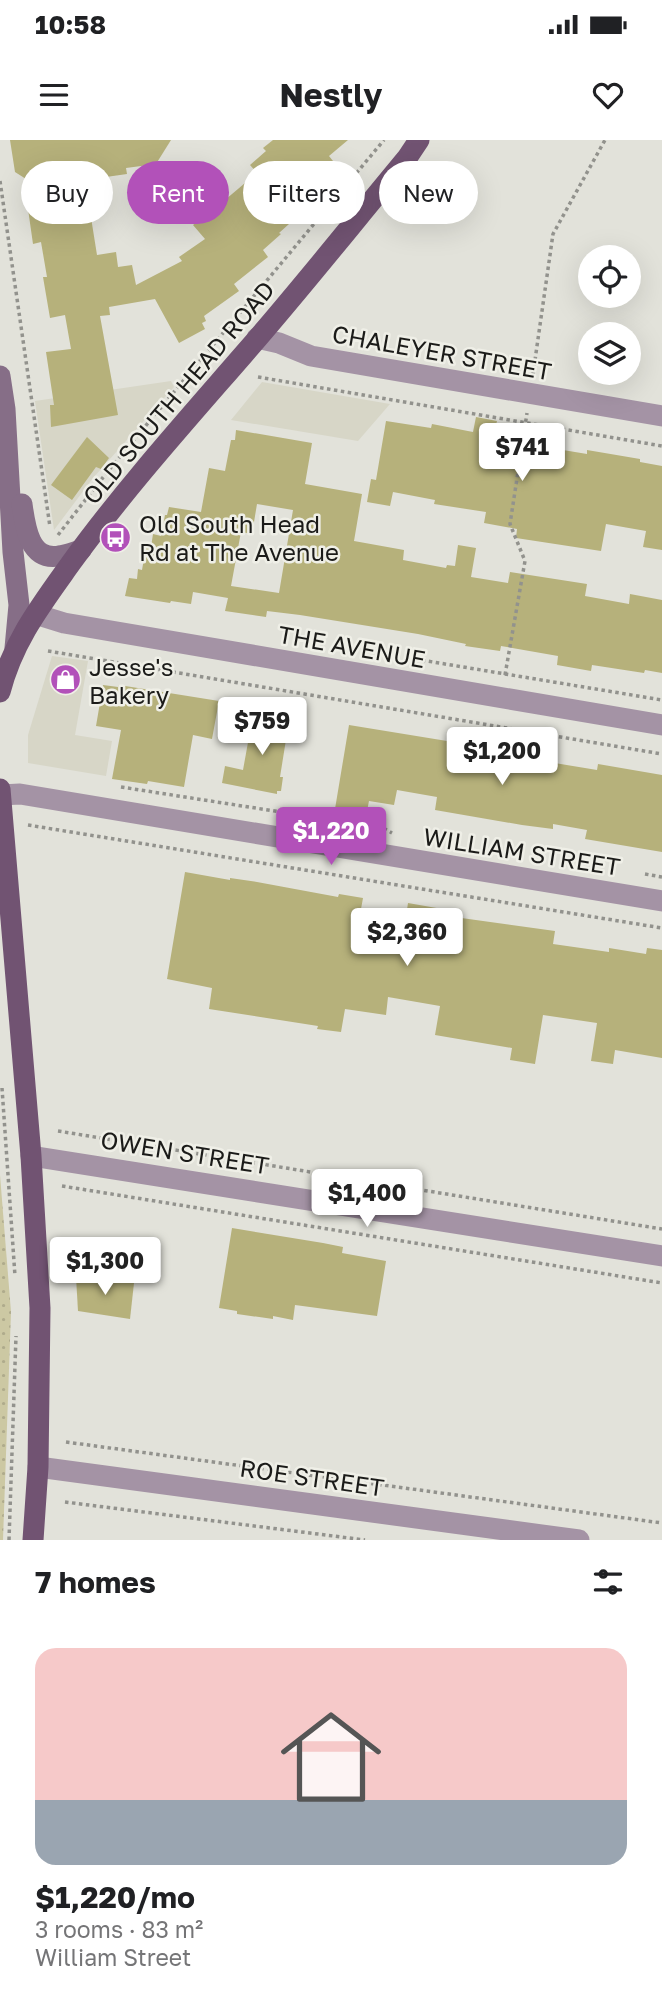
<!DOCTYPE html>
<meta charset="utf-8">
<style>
body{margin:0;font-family:"Golos Text",sans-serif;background:#f6f6f6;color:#202124;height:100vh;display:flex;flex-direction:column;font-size:26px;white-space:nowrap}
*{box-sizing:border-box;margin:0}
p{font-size:23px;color:#757577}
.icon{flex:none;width:38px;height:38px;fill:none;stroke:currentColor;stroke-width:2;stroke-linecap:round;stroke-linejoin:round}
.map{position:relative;height:1400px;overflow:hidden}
.panel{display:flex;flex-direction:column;background:#fff;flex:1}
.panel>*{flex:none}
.banner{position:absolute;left:21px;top:21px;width:621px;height:63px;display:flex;gap:14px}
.buttons{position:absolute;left:578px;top:105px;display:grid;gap:14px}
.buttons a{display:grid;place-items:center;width:63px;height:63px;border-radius:50%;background:#fff;box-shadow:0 7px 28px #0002;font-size:35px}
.price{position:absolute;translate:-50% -60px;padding:0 16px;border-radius:7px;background:#fff;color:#222;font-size:23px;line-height:46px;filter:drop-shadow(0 2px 4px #0008)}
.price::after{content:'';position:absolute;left:50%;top:42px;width:21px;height:16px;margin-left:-10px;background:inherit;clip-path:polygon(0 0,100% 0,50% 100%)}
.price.selected{background:#b251b9;color:#fff}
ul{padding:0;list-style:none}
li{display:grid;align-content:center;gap:14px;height:371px;padding:0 35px}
li span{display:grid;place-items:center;height:217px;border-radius:21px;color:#555}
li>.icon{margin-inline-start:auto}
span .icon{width:126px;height:126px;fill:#fffc;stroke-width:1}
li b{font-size:30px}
h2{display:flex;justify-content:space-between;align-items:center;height:84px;padding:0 35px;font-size:30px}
.pill{padding:0 24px;border-radius:32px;background:#fff;box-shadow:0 7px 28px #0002;font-size:24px;line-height:63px}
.pill.selected{background:#b251b9;color:#fff}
.status{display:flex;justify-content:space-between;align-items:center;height:49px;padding:0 35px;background:#fff;direction:ltr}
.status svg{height:19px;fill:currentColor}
header{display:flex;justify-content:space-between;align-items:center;height:91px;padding:0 35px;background:#fff;font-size:32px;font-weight:700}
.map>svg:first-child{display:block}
.built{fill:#d7d6c7}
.grass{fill:url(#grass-dots)}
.building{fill:#b6b17b;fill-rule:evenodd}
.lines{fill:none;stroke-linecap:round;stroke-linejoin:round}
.path{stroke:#92928d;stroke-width:3.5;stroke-dasharray:3.5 3.5;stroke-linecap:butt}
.street{stroke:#a493a5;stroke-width:21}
.secondary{stroke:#866e87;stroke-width:21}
.primary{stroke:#715372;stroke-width:21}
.labels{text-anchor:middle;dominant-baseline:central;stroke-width:5;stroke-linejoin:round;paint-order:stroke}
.street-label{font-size:24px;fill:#1b1b19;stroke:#efefe7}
.poi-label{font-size:24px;fill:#1b1b19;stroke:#efefe7;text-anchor:start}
</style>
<div class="status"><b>10:58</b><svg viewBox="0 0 49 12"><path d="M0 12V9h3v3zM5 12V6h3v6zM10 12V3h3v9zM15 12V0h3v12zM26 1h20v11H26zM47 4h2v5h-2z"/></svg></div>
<header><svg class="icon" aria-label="menu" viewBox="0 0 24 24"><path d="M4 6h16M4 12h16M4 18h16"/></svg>Nestly<svg class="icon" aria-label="heart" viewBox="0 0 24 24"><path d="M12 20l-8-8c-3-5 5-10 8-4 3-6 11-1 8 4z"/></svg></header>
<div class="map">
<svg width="662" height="1400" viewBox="0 0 662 1400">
<defs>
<pattern id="grass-dots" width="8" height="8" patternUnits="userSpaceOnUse" patternTransform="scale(1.75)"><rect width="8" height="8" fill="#ccc8a3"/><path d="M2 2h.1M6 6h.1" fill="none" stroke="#afab8c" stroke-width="1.8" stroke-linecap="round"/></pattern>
</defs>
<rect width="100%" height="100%" fill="#e2e2da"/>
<g class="built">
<polygon points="171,241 174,247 93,338 54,390 35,261"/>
<polygon points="262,242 390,264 358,301 231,280"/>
<polygon points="52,516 88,521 75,595 112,601 106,636 28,623 28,595"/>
</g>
<polygon class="grass" points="0,1035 11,1172 3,1400 0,1400"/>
<g class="building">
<polygon points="10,0 171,0 156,24 126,28 127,34 85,40 97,115 116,112 118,127 132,125 136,145 182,121 179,117 205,99 193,85 197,82 192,75 213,58 219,65 257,33 250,25 266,11 263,8 273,0 348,0 329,16 333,21 302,50 306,55 282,75 289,84 279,93 281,94 263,110 268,117 234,144 239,151 204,176 206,181 202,183 205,189 179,203 155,159 109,167 110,175 100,176 118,275 51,287 50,265 54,265 46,212 71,209 65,175 50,178 43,137 47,137 41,102 33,104 28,69 31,68 26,39 15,32"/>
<polygon points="476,277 497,281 496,285 519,289 517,298 546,303 545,307 587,314 587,310 640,319 640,322 662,326 662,410 643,407 646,391 606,384 601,411 516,398 517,389 484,383 486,372 434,364 435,360 393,352 390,366 367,362 371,339 376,340 386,281 431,288 432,284 473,292"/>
<path d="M236,290l76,13 -7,41 57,10 -8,47 50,9 -1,10 43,8 1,-3 8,1 3,-21 18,3 -5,29 37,6 2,-11 77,12 -2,12 44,8 1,-10 32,6v73l-17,-3 -1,3 -52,-8 -1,6 -34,-6 1,-9 -57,-10 -1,5 -35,-5 1,-2 -48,-10 -118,-19 -33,-4 -1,6 -41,-6 3,-13 -35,-6 -2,12 -20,-3 -1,2 -45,-7 4,-18 8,1 1,-10 4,1 4,-23h5l2,-13 8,2 4,-21h2l2,-8 32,5 8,-44 16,3 6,-31h4zM257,364l36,6 -14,83 -48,-7 10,-54 11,2z"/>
<polygon points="87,297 109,318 101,329 96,327 72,360 51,345"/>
<polygon points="103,545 118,547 119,545 219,561 212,599 193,595 184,647 148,641 147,644 112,639 121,590 96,586"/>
<polygon points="253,575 289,581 280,637 283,637 281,651 277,651 277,654 222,643 225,626 243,630"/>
<polygon points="349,585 447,601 448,597 483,603 482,611 597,630 598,624 662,635 662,712 585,699 587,690 553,684 553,689 522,685 435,670 437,657 397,650 394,665 369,661 367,671 354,668 353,672 335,669"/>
<polygon points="185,732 230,740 230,738 257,742 338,757 339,754 363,758 361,769 406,776 408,763 448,770 447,776 555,791 553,804 609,812 609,808 646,814 647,808 662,810 662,918 615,910 613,924 591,921 597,883 543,875 535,924 510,920 512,908 435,895 440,866 388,857 386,875 345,869 341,892 317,889 318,886 209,869 212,848 167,839"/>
<polygon points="232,1088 323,1103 343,1107 342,1113 386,1121 377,1176 295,1165 293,1180 273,1176 273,1179 237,1174 237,1171 219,1168"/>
<polygon points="76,1137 134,1143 130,1179 78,1171"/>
</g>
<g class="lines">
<g class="path">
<polyline points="0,41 50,387"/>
<polyline points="533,234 553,94 605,0"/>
<polyline points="258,237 662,306"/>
<polyline points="58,395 108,331 384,0"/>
<polyline points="48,511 662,614"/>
<polyline points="415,519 662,560"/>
<polyline points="505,535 525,421 510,384 527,273"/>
<polyline points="121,647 383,688 392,693"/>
<polyline points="28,685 662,788"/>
<polyline points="645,734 662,737"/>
<polyline points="2,948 15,1136"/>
<polyline points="58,991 662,1089"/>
<polyline points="62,1046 662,1143"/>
<polyline points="66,1302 662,1383"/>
<polyline points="65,1362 365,1400"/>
<polyline points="9,1400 16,1196"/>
</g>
<g class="street">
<polyline points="257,198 279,203 311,216 662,276"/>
<polyline points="35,474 64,483 662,585"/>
<polyline points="1,655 20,654 662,761"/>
<polyline points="31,1016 662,1116"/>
<polyline points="38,1327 579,1400"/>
</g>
<g class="secondary">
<polyline points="0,236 5,269 13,412 19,465 15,508"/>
<path d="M22,364c3,22 7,57 37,52 7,-1 15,-4 22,-6"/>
</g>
<g class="primary">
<path d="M0,552c13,-51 41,-87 71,-129 53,-73 114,-141 173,-209 56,-64 109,-131 163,-196l12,-18"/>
<polyline points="0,649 31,1016 40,1168 38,1327 33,1400"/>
</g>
</g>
<defs>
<symbol id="bus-disc" viewBox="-11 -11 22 22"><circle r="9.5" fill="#b251b9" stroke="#efefe7"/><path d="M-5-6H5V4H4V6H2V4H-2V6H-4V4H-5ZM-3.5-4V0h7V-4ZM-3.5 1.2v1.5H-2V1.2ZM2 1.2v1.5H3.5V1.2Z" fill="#fff"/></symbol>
<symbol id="shop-disc" viewBox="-11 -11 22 22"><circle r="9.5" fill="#b251b9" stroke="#efefe7"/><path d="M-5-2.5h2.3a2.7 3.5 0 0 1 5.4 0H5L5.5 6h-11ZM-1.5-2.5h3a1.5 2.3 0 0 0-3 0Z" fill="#fff"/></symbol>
</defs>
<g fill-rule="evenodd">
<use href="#bus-disc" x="98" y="380" width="35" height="35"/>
<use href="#shop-disc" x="48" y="522" width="35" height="35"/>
</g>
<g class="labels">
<g class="street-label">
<text transform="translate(442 212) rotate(10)">CHALEYER STREET</text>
<text transform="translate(178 252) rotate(-50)">OLD SOUTH HEAD ROAD</text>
<text transform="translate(352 506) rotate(10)">THE AVENUE</text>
<text transform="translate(522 711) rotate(9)">WILLIAM STREET</text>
<text transform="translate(185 1012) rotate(9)">OWEN STREET</text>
<text transform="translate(312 1337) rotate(8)">ROE STREET</text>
</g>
<g class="poi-label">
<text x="139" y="383">Old South Head<tspan x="139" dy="28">Rd at The Avenue</tspan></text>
<text x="89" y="526">Jesse's<tspan x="89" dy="28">Bakery</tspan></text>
</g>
</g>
</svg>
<div class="buttons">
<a><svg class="icon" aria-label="locate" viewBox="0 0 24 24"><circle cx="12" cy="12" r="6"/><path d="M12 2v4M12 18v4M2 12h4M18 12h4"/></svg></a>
<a><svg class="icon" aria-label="layers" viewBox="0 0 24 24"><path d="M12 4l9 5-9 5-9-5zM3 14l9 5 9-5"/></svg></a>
</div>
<b class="price" style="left:522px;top:343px">$741</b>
<b class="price" style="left:262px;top:617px">$759</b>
<b class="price" style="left:502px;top:647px">$1,200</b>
<b class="price selected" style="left:331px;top:727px">$1,220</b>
<b class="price" style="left:407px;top:828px">$2,360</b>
<b class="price" style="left:367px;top:1089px">$1,400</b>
<b class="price" style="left:105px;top:1157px">$1,300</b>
<div class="banner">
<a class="pill">Buy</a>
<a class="pill selected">Rent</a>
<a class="pill">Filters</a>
<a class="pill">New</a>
</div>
</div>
<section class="panel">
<h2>7 homes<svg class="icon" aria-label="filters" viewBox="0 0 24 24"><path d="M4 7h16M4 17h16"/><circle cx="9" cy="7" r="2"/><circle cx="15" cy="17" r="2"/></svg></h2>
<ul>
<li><span style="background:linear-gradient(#f6c9c9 70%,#9aa5b1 0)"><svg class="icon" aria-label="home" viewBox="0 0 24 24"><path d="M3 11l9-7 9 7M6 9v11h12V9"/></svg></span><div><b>$1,220/mo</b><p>3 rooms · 83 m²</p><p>William Street</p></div></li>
</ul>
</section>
